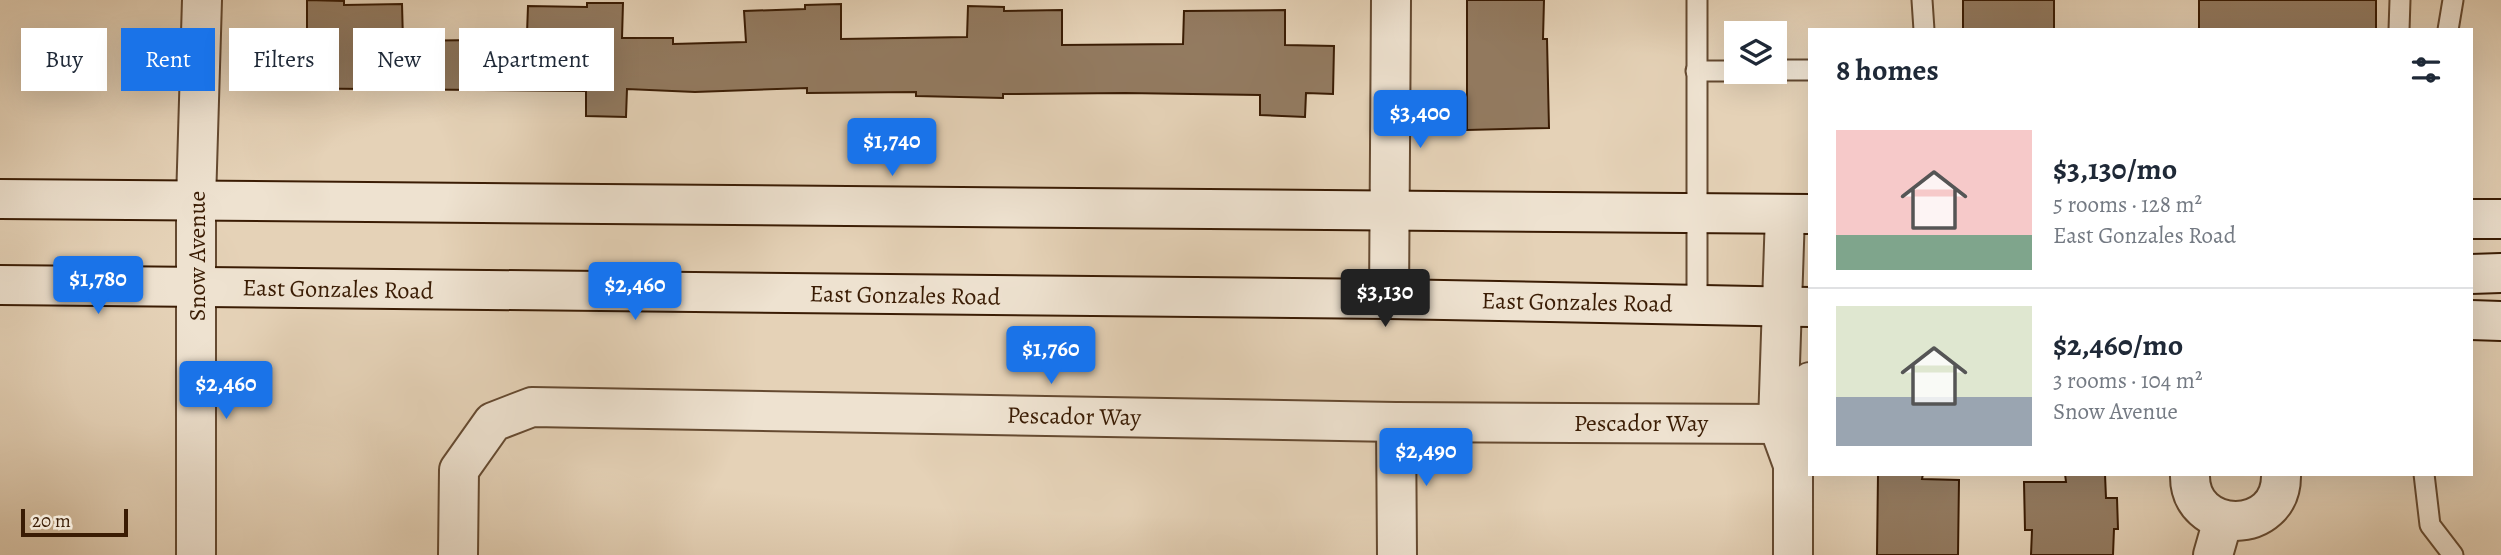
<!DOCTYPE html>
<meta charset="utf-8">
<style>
body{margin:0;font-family:Alegreya,serif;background:#f2f2f3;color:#1f2937;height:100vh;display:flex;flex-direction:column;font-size:26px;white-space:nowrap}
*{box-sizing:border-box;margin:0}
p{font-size:23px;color:#747a83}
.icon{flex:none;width:38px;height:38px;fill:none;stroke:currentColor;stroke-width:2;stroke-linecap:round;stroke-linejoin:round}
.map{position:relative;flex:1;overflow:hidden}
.drawer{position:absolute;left:1808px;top:28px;width:665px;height:448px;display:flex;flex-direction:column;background:#fff;border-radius:0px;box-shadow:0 7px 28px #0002}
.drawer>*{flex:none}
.guide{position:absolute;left:21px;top:28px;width:665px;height:63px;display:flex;gap:14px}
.tools{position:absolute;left:1724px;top:21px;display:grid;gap:14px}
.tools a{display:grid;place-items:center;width:63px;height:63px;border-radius:0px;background:#fff;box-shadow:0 7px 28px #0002;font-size:35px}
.scale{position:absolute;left:21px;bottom:18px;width:107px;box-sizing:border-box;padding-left:7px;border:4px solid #3a1c04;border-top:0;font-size:19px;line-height:24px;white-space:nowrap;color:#3a1c04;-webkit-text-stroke:5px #eee2d0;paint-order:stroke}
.price{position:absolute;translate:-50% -60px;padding:0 16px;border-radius:7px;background:#1a73e8;color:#fff;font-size:23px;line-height:46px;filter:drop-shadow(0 2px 4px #0008)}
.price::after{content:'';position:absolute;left:50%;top:42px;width:21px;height:16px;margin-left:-10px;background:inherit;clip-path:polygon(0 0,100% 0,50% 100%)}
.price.current{background:#222;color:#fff}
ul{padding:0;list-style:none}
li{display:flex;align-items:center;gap:21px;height:175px;padding:0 28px}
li+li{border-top:2px solid #e0e1e3}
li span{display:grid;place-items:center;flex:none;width:196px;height:140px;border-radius:0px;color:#555}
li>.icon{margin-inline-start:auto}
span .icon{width:84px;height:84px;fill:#fffc;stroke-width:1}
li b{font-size:30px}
h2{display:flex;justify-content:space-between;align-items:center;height:84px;padding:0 28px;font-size:30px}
.chip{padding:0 24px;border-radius:0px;background:#fff;box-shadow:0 7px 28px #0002;font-size:24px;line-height:63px}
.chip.current{background:#1a73e8;color:#fff}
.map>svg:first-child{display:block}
.building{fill:#937b61;stroke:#3a1c04;stroke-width:2}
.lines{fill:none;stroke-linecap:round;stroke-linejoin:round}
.service-casing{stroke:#654a31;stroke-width:23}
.minor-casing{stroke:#654a31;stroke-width:42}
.secondary-casing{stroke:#3a1c04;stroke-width:42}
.service{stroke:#eee2d0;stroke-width:19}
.minor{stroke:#eee2d0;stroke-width:38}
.secondary{stroke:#eee2d0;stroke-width:38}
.labels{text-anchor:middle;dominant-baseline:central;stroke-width:5;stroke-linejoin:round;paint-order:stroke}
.street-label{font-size:24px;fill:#3a1c04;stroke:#eee2d0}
</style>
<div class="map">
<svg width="2501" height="555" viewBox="0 0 2501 555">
<rect width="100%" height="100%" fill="#e5d2b7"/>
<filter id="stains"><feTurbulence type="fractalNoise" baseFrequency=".00286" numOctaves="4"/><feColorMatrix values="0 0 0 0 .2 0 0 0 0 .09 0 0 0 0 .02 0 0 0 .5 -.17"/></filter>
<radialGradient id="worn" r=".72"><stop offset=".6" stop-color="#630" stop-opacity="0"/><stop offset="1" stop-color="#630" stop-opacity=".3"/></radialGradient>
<g class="building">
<polygon points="307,0 344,1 344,5 402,4 403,41 477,40 477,33 527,34 528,6 587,7 587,3 623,3 622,38 673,38 673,44 746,42 744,11 805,9 805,5 841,4 841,39 967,37 968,6 1004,7 1004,11 1062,10 1062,45 1183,44 1184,11 1285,10 1285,45 1334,46 1333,94 1306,93 1305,117 1260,115 1260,95 1125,93 1003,94 1003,98 916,96 916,92 807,93 807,88 695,92 627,89 626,117 586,116 586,91 256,88 257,35 307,35"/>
<polygon points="1467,0 1544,0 1543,39 1547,39 1549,128 1467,130"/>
<rect x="1963" y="0" width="91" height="30"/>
<rect x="2199" y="0" width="177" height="30"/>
<polygon points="1878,474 1923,474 1922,479 1959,480 1958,555 1877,555"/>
<polygon points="2065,474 2105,474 2106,498 2117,498 2118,529 2114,529 2113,555 2031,555 2032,530 2025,530 2024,482 2066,482"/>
</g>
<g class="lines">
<defs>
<g id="service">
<polyline points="1922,0 1924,30"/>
<polyline points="2399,30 2400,0"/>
<polyline points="2448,30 2453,0"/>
<polyline points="1774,70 1810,70"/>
<polyline points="1696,71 1736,71"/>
<polyline points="1697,305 1697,0"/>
<polyline points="2424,474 2430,525 2453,555"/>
</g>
<g id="minor">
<polyline points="1785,214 1778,424 1793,465"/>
<polyline points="1389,299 1391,0"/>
<polyline points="1396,422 1397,555"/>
<path d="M2190,474c-2,62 93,63 91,0"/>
<polyline points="196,555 196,201 202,0"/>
<polyline points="458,555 459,470 493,422 532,407 1396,422 1801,424"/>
<polyline points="1793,555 1793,465 1810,382"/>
<polyline points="2213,555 2223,520"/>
</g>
<g id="secondary">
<polyline points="0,199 1810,214"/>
<polyline points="2471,219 2501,219"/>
<polyline points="2471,274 2501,273"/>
<polyline points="0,285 1389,299 1810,307"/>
<polyline points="2471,320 2501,321"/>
</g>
</defs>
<use href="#service" class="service-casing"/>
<use href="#minor" class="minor-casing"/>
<use href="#secondary" class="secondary-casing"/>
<use href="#service" class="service"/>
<use href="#minor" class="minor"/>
<use href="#secondary" class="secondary"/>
</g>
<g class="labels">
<g class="street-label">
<text transform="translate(197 256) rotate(-90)">Snow Avenue</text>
<text transform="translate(338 289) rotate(1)">East Gonzales Road</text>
<text transform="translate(905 295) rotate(1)">East Gonzales Road</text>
<text transform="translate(1577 302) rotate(1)">East Gonzales Road</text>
<text transform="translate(1074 416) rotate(1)">Pescador Way</text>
<text x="1641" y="423">Pescador Way</text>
</g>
</g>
<rect width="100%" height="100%" filter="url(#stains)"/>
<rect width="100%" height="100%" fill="url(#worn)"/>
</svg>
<div class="tools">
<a><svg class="icon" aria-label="layers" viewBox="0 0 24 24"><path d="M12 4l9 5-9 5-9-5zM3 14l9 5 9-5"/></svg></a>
</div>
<div class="scale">20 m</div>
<b class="price" style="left:1420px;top:150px">$3,400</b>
<b class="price" style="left:892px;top:178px">$1,740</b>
<b class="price" style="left:98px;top:316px">$1,780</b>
<b class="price" style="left:635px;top:322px">$2,460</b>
<b class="price current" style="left:1385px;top:329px">$3,130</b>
<b class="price" style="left:1051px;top:386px">$1,760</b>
<b class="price" style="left:226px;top:421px">$2,460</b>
<b class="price" style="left:1426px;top:488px">$2,490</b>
<div class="guide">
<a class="chip">Buy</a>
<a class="chip current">Rent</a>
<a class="chip">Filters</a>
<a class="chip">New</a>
<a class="chip">Apartment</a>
</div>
<section class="drawer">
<h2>8 homes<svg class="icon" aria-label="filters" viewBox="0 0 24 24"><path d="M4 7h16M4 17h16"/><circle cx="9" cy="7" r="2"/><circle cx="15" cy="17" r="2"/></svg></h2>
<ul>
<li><span style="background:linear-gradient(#f6c9c9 75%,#7fa58c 0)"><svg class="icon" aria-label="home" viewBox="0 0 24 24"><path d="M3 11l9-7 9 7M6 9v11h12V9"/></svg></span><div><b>$3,130/mo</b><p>5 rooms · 128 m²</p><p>East Gonzales Road</p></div></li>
<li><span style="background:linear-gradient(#dfe7d0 65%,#9aa5b1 0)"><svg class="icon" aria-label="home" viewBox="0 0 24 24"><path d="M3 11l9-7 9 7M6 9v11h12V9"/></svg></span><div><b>$2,460/mo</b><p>3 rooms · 104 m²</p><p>Snow Avenue</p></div></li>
</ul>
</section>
</div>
